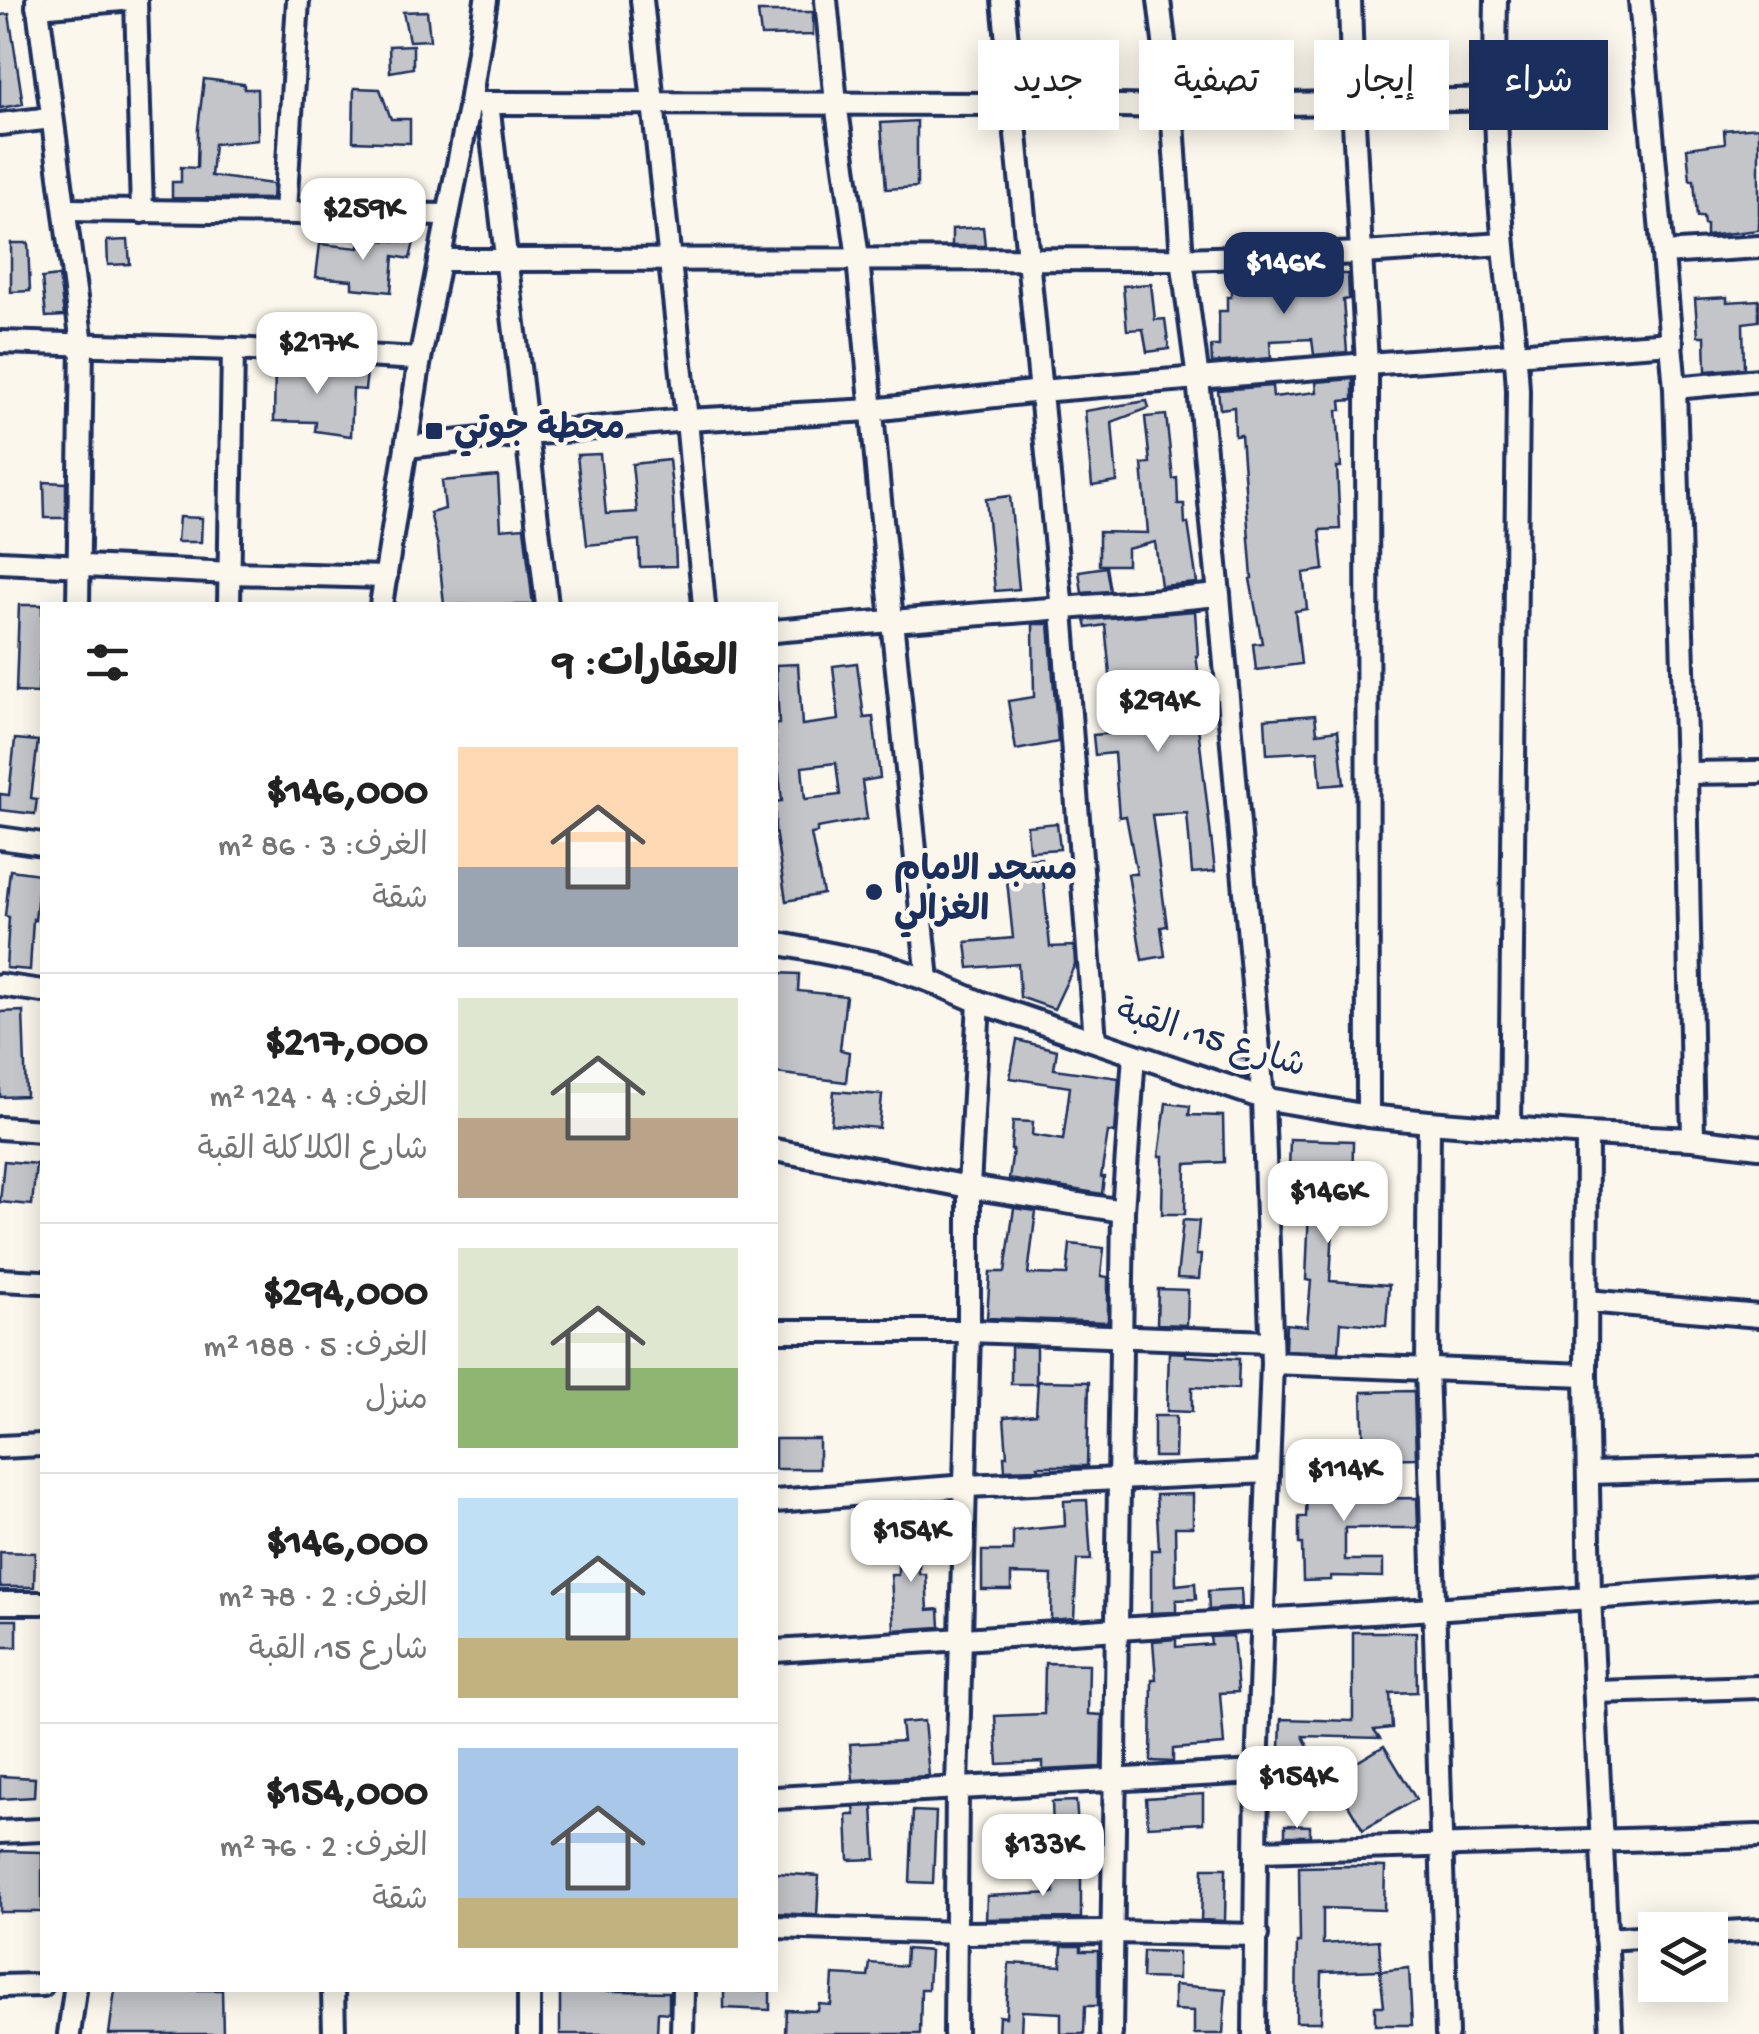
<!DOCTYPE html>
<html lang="ar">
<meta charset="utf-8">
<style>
body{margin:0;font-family:"Gochi Hand","Playpen Sans Arabic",sans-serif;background:#f6f6f6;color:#222;direction:rtl;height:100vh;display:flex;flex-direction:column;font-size:38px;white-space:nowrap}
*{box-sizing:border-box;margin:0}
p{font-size:32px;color:#767676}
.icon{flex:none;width:55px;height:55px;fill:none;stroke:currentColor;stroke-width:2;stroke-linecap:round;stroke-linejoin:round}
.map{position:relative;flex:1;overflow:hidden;direction:ltr}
.drawer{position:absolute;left:40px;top:602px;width:738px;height:1390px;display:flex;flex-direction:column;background:#fff;border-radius:0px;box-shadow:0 5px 25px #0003;direction:rtl}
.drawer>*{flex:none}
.top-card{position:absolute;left:808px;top:40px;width:800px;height:90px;direction:rtl;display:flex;gap:20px}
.fabs{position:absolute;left:1638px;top:1912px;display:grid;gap:20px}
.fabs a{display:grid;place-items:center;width:90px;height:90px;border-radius:0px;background:#fff;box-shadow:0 5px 25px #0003;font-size:50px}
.price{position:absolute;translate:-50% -85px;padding:0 22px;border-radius:20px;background:#fff;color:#222;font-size:32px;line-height:65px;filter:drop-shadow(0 2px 5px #0008)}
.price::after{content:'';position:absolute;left:50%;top:60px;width:30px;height:22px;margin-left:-15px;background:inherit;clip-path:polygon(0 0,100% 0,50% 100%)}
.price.on{background:#1b2f5e;color:#fff}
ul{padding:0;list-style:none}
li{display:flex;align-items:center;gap:30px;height:250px;padding:0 40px}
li+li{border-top:2px solid #e0e0e0}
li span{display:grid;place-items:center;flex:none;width:280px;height:200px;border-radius:0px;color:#555}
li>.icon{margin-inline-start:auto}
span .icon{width:120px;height:120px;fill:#fffc;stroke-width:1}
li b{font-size:42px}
h2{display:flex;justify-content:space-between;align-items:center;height:120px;padding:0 40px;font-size:42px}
.pill{padding:0 35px;border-radius:0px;background:#fff;box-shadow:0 5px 25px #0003;font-size:35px;line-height:90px}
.pill.on{background:#1b2f5e;color:#fff}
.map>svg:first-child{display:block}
.building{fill:#c3c5c9;stroke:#1b2f5e;stroke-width:2.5;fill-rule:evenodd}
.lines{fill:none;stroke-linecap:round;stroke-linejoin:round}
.minor-casing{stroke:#1b2f5e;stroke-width:28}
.minor{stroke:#fbf7ec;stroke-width:20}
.poi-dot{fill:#1b2f5e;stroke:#fbf7ec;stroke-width:4}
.labels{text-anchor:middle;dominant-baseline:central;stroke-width:9;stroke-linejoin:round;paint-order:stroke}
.poi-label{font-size:35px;font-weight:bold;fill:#1b2f5e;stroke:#fbf7ec;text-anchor:start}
.street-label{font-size:35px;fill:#1b2f5e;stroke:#fbf7ec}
</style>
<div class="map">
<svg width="1759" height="2034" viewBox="0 0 1759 2034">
<rect width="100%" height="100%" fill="#fbf7ec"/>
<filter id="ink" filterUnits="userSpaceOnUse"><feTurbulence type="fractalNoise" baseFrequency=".01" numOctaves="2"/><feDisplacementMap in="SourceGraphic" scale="20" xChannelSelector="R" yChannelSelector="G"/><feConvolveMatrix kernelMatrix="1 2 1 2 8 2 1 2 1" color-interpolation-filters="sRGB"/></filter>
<g filter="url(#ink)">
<g class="building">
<polygon points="427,11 430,40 409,41 403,12"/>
<polygon points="758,12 813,12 813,35 761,36"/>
<polygon points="9,14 23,104 0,108 0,15"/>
<polygon points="413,45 413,68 390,72 389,46"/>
<polygon points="204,79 244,84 244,89 257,89 258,140 214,144 211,176 273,184 272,199 172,198 172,182 181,182 181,167 197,168 198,128"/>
<polygon points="354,88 380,89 391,119 410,119 410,143 353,141"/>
<polygon points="917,121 917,187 886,189 881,123"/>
<polygon points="1759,127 1759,230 1706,236 1706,225 1704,225 1703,217 1697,217 1694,180 1690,180 1687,148 1725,143 1724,130"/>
<polygon points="334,180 359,184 361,200 336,200"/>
<polygon points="983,227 985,246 952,246 952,229"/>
<polygon points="360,239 414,242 410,259 394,256 391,292 352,288 352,280 316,277 320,244 359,248"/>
<polygon points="128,240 130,264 108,265 107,241"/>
<polygon points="11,243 28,243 30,291 11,292"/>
<polygon points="1278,274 1348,274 1349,299 1343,300 1347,352 1314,355 1312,339 1270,341 1271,358 1212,363 1211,346 1219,346 1219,311 1227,311 1227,297 1231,297 1231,287 1247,287 1247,283 1278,283"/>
<polygon points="59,276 64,316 46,317 42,278"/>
<polygon points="1151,284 1155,320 1165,319 1169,349 1147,352 1143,329 1127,330 1123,286"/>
<polygon points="1727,297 1727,302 1759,300 1759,321 1743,323 1744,368 1706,371 1705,336 1698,336 1695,299"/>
<polygon points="275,365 367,372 365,390 353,389 351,436 315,431 316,422 274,421"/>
<polygon points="1353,379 1353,400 1341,401 1342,410 1337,410 1341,467 1337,467 1340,529 1320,530 1324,570 1303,573 1307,609 1295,611 1301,664 1256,670 1253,644 1262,643 1250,579 1252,578 1241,435 1235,436 1234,407 1220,409 1218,390 1272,386 1273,397 1317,392 1316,382"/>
<polygon points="1147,401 1149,408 1112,422 1117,482 1092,486 1085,411"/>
<polygon points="1166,415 1173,479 1177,478 1178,504 1184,504 1185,524 1188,523 1197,583 1161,586 1155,542 1127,549 1127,565 1099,565 1099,532 1148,533 1142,464 1150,463 1145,417"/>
<polygon points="600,454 606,514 637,512 632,464 669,460 673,498 676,566 640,567 639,540 587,545 577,455"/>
<polygon points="498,476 501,529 524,527 533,605 444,605 438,546 430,513 445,509 442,481"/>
<polygon points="44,482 66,483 66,518 45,518"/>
<polygon points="1010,496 1019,589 995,591 986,499"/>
<polygon points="179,517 202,518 201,542 177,542"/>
<polygon points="1106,567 1110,591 1082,593 1079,571"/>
<polygon points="19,605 42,605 42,656 40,656 38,693 16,692"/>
<polygon points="1195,611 1198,656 1196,656 1205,717 1197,718 1215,871 1192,873 1187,813 1152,815 1167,926 1161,927 1165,956 1142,960 1128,874 1137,874 1126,816 1119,817 1114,753 1095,755 1093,735 1128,732 1126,716 1180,712 1175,678 1111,684 1105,625 1087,628 1085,620"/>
<polygon points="1033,624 1049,624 1058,742 1016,750 1008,701 1034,697"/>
<path d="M857,663l7,55 9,-1 7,61 -18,3 5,38 -50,9v5l-6,1 12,60 -37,7 -11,-71v-28l7,-1 -7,-65v-12h4l-3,-59 22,-1 4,61 37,-5 -6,-54zM836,763l4,32 -35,4 -3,-32z"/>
<polygon points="1315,715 1317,733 1338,730 1344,784 1321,786 1318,751 1267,754 1265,719"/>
<polygon points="15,739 38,741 31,798 37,799 35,814 0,810 0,794 9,795"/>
<polygon points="1057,823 1060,849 1029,851 1027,826"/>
<polygon points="1041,858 1050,947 1074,946 1075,964 1054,1009 1020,997 1018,964 969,968 966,942 1013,938 1005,861"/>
<polygon points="10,870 40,874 35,920 33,919 30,970 6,968 9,917 5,916"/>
<polygon points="775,973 799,974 798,991 846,996 840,1050 849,1052 846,1082 775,1073"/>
<polygon points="23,1011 26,1096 0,1097 0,1012"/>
<polygon points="1017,1040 1057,1050 1054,1069 1119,1078 1115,1133 1108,1132 1101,1177 1104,1177 1102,1194 1009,1179 1013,1149 1011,1149 1013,1121 1033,1122 1032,1135 1063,1140 1070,1087 1010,1078"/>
<polygon points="1236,1056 1246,1058 1247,1078 1234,1074"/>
<polygon points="834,1091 882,1095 879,1128 831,1124"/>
<polygon points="1166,1103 1190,1106 1189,1115 1223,1116 1224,1162 1186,1164 1185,1214 1162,1214 1163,1156 1159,1156"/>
<polygon points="1290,1139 1353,1141 1352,1209 1334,1209 1330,1281 1389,1285 1386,1326 1341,1322 1339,1352 1285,1350 1286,1324 1307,1326 1311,1281 1306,1280 1309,1208 1288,1208"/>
<polygon points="4,1161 36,1164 32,1205 0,1202"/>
<polygon points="1014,1208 1036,1211 1028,1274 1067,1275 1070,1244 1104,1248 1101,1276 1108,1277 1108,1322 987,1318 990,1272 1005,1272"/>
<polygon points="1183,1220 1199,1221 1196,1255 1201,1255 1199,1279 1177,1278"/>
<polygon points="1158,1289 1188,1290 1187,1325 1157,1324"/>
<polygon points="1011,1346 1036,1347 1036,1384 1011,1384"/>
<polygon points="1169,1352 1186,1353 1186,1356 1239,1359 1238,1389 1192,1387 1192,1412 1167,1411"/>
<polygon points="1038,1381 1089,1382 1087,1466 1038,1466 1039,1469 1005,1470 1004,1456 1007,1456 1004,1417 1036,1414"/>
<polygon points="1414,1391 1416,1458 1364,1459 1362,1392"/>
<polygon points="1154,1416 1176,1416 1175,1457 1154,1457"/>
<rect x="775" y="1439" width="44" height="30"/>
<polygon points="1338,1446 1340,1499 1417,1498 1418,1528 1345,1528 1345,1560 1383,1560 1383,1577 1331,1576 1331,1580 1303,1581 1302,1544 1299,1544 1299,1517 1306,1517 1307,1488 1319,1488 1317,1447"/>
<polygon points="1193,1494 1193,1527 1175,1527 1176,1585 1195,1583 1196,1599 1176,1600 1176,1612 1151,1613 1151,1550 1159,1550 1156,1495"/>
<polygon points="1087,1500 1091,1560 1077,1560 1074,1618 1051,1620 1052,1575 1011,1574 1011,1590 982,1590 982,1551 1013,1551 1013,1531 1065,1526 1064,1501"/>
<polygon points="898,1525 920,1526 919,1574 926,1574 928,1610 939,1609 940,1627 894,1630 891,1575 898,1575"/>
<polygon points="0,1552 35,1553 34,1587 0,1587"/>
<polygon points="1241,1589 1242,1607 1209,1610 1208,1591"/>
<rect x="0" y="1620" width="17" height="27"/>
<polygon points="1353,1632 1416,1632 1417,1692 1390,1693 1392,1728 1374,1730 1380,1738 1303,1736 1312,1755 1287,1766 1280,1750 1281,1719 1353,1721"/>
<polygon points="1233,1636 1238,1692 1220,1693 1224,1745 1173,1749 1173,1762 1151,1761 1152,1679 1156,1679 1153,1641 1176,1639 1176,1647 1211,1644 1210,1637"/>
<polygon points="1045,1663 1089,1664 1088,1714 1102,1715 1101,1767 1043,1770 1043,1762 998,1764 995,1716 1044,1714"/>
<polygon points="924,1721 929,1776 853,1780 850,1744 903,1741 901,1723"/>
<polygon points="1384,1746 1416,1799 1363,1830 1332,1777"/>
<polygon points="0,1776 35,1778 34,1797 0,1799"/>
<polygon points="1203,1794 1203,1823 1148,1826 1146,1798"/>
<polygon points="1076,1801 1078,1827 1053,1829 1052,1802"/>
<polygon points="873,1806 876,1859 849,1860 847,1815 855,1815 854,1807"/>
<polygon points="913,1811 936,1812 933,1883 910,1882"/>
<polygon points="1285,1825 1310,1826 1310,1836 1285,1836"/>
<polygon points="1029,1835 1030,1859 1006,1861 1006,1837"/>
<polygon points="0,1851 42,1852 42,1912 0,1912"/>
<polygon points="1054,1864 1081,1865 1081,1918 986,1919 987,1896 1054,1893"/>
<polygon points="1351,1866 1385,1867 1384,1910 1323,1908 1323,1944 1379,1940 1381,1970 1322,1972 1321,2022 1296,2022 1297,1942 1300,1942 1299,1867"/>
<polygon points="1203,1868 1226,1868 1225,1921 1201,1920"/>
<polygon points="776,1873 819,1876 817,1915 775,1913"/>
<polygon points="1062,1946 1081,1946 1081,1951 1098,1951 1098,2006 1085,2006 1084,2034 1061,2034 1061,2013 1022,2011 1021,2034 998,2034 999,2016 1006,2017 1009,1963 1061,1966"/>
<polygon points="906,1949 930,1951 928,1989 921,1989 920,2034 785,2034 786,2010 818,2011 819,2004 831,2005 833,1975 868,1977 870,1963 905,1966"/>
<polygon points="1143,1951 1178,1952 1178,1979 1142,1978"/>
<polygon points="1409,1968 1412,2025 1375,2025 1375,2006 1384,2006 1380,1971"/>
<polygon points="1174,1985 1226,1989 1223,2034 1194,2034 1194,2011 1174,2010"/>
<polygon points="115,1990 222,1990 223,2034 109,2034"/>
<polygon points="560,1990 669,1992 669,2013 658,2012 657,2034 560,2034"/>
<polygon points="724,1990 770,1990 770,2010 724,2008"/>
</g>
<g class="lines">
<defs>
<g id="minor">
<polyline points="37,0 82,344 78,605"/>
<polyline points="136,0 142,212"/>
<polyline points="642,0 687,420 704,605"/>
<polyline points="826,0 836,103 858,258 879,490 928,980"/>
<polyline points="1003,0 1062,610 1095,1040"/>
<polyline points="1159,0 1172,107 1182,259 1198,379 1219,595 1263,1098 1272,1363 1257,1772 1254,2034"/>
<polyline points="1350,0 1353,104 1367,364 1368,1116"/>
<path d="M1496,0c-2,82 0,165 8,246 4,48 12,96 14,145l-8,738"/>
<polyline points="1640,0 1675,388 1686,773 1693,1139"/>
<polyline points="37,7 122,0"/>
<polyline points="470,103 1013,104 1172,107 1496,99"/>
<polyline points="488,103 547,605"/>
<polyline points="0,124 52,118"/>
<polyline points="66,210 448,215"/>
<polyline points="285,212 298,0"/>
<polyline points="1663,253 1759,247"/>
<polyline points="439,260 1182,259 1363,253 1503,244"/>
<polyline points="0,342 233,349 420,359"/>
<polyline points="1675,388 1759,380"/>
<polyline points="407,447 526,434 687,420 872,410 1040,391 1367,364 1672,343"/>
<polyline points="0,562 231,573 386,577"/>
<polyline points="229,605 233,349"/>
<polyline points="381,605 420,359 470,103 486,0"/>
<path d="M775,631c148,-14 296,-22 444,-36"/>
<polyline points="1686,773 1759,772"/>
<polyline points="0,838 42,844"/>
<polyline points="775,943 881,964 928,980 979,1002 1263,1098 1368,1116 1429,1122 1587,1134 1693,1139 1759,1147"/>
<polyline points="0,985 42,991"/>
<polyline points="1429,1122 1427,1367 1447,2034"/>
<polyline points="0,1128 42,1131"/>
<polyline points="1587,1134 1586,1375 1590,1596 1611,2034"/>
<polyline points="775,1150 969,1187 1123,1211"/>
<polyline points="0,1280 42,1282"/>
<polyline points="1587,1301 1759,1316"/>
<polyline points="775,1331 969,1331 1271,1342"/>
<polyline points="1272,1363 1586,1375"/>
<polyline points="0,1447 42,1445"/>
<polyline points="1589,1473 1759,1468"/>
<polyline points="775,1501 967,1486 1268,1472"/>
<polyline points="0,1603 42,1603"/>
<polyline points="775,1651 1433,1609 1759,1586"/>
<polyline points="1595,1692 1759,1687"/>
<polyline points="775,1798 1257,1772"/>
<polyline points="0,1832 42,1830"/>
<polyline points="1257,1851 1759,1836"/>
<polyline points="775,1927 957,1933 1112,1932 1257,1935"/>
<polyline points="1710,1933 1759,1930"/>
<polyline points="1606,1939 1655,1936"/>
<polyline points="0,1986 42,1985"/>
<polyline points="333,1990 334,2034"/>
<polyline points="69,2034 75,1990"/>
<polyline points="529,2034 529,1990"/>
<polyline points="682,2034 683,1990"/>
<polyline points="955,2034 957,1789 969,1331 969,1187 979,1002"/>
<polyline points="1111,2034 1123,1211 1134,1055"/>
</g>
</defs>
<use href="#minor" class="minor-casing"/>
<use href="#minor" class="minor"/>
</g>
</g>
<g class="poi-dot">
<rect x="424" y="421" width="20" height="20" rx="5"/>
<circle cx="874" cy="892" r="10"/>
</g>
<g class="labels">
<g class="poi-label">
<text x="454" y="431">محطة جوتي</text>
<text x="894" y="872">مسجد الامام<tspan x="894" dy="40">الغزالي</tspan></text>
</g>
<g class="street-label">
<text transform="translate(1210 1041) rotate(17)">شارع 15، القبة</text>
</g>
</g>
</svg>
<div class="fabs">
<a><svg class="icon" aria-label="layers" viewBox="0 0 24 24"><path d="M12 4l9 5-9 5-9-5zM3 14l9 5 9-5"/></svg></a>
</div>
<b class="price" style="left:363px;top:263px">$259K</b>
<b class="price on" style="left:1284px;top:317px">$146K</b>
<b class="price" style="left:317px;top:397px">$217K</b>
<b class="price" style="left:1158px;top:755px">$294K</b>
<b class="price" style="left:1328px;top:1246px">$146K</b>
<b class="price" style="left:1344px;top:1524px">$114K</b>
<b class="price" style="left:911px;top:1585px">$154K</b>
<b class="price" style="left:1297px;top:1831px">$154K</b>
<b class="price" style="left:1043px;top:1899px">$133K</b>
<div class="top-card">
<a class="pill on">شراء</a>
<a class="pill">إيجار</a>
<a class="pill">تصفية</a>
<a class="pill">جديد</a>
</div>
<section class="drawer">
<h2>العقارات: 9<svg class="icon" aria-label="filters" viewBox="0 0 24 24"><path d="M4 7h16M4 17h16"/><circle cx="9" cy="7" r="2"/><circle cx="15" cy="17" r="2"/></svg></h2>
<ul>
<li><span style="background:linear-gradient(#ffd9b3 60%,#9aa5b1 0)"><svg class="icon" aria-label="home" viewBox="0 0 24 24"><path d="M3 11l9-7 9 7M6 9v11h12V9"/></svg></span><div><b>$146,000</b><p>الغرف: 3 · 86 m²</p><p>شقة</p></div></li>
<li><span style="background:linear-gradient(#dfe7d0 60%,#b9a48a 0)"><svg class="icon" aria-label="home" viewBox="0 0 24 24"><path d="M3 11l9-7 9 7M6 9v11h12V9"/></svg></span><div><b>$217,000</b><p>الغرف: 4 · 124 m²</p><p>شارع الكلاكلة القبة</p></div></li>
<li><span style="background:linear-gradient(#dfe7d0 60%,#8fb573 0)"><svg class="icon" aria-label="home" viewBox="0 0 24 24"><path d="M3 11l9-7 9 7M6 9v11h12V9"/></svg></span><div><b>$294,000</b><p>الغرف: 5 · 188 m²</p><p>منزل</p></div></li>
<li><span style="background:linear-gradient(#bfe0f5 70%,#c2b280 0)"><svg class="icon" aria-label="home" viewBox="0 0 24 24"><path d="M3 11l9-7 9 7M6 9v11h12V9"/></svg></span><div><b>$146,000</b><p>الغرف: 2 · 78 m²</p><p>شارع 15، القبة</p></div></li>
<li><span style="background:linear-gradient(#a9c7e8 75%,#c2b280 0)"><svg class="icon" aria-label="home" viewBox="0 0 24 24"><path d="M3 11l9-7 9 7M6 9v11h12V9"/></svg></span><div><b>$154,000</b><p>الغرف: 2 · 76 m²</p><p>شقة</p></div></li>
</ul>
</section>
</div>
